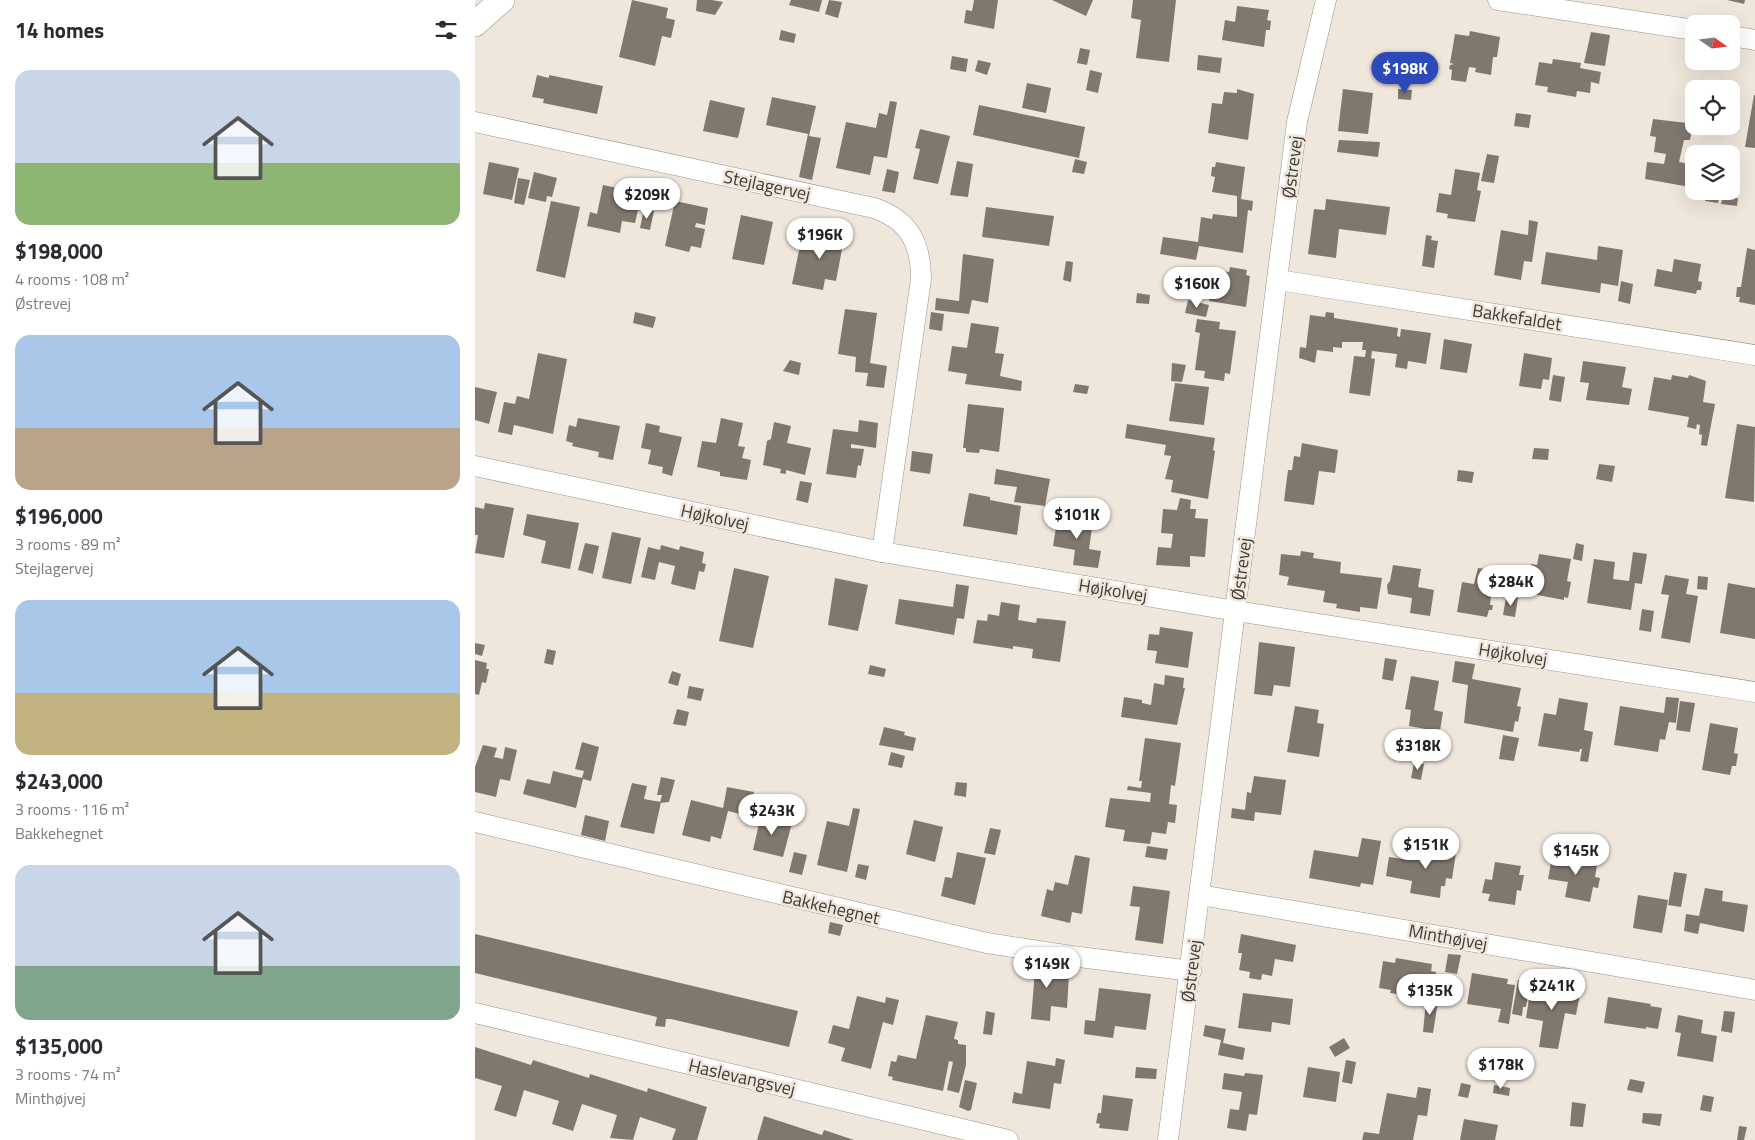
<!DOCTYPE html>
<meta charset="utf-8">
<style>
body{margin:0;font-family:"Titillium Web",sans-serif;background:#f2f2f3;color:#2b2b33;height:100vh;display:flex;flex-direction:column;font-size:19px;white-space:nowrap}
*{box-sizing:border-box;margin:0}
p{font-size:16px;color:#7c7c81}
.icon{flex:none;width:28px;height:28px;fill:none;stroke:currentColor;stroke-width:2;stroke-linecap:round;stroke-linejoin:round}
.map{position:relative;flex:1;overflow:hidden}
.sheet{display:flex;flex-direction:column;background:#fff;width:475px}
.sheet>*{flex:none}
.needle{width:32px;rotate:104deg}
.tools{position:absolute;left:1210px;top:15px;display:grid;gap:10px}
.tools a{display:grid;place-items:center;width:55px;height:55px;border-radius:10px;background:#fff;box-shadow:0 5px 20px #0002;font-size:25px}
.price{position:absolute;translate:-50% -42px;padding:0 11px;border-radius:18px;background:#fff;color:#222;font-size:16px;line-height:32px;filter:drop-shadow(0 1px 2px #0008)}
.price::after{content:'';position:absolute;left:50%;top:30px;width:15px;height:11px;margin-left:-8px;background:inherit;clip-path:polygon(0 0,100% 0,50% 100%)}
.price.on{background:#2d48b8;color:#fff}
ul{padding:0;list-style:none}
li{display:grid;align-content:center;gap:10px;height:265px;padding:0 15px}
li span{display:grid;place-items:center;height:155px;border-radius:15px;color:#555}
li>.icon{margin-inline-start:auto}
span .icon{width:90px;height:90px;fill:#fffc;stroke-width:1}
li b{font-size:21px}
h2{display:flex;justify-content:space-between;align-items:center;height:60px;padding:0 15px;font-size:21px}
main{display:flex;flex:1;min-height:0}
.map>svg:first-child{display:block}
.building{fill:#80786e}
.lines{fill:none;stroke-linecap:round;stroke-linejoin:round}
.minor-casing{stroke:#9b9389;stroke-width:21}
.tertiary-casing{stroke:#9b9389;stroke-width:26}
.minor{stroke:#fff;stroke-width:20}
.tertiary{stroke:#fff;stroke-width:25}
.labels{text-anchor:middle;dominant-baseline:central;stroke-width:5;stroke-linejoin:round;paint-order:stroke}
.street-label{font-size:18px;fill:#3f3c37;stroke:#f0e7dc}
</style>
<main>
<section class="sheet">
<h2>14 homes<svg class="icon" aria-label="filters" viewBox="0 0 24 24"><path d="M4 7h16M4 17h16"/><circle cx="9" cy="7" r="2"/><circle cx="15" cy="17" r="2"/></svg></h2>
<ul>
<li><span style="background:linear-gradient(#c9d6e8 60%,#8fb573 0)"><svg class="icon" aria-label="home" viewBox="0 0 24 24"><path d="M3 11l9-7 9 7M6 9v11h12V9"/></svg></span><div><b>$198,000</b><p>4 rooms · 108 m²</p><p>Østrevej</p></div></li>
<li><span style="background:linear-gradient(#a9c7e8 60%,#b9a48a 0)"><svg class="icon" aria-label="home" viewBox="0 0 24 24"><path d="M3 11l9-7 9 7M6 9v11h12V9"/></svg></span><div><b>$196,000</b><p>3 rooms · 89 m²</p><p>Stejlagervej</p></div></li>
<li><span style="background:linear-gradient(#a9c7e8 60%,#c2b280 0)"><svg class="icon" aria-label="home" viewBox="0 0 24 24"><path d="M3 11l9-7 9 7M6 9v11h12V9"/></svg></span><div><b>$243,000</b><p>3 rooms · 116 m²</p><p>Bakkehegnet</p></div></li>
<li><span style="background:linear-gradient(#c9d6e8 65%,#7fa58c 0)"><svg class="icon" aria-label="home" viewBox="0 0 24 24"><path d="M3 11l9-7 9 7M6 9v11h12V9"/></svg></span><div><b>$135,000</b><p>3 rooms · 74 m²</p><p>Minthøjvej</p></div></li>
</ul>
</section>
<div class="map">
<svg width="1280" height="1140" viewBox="0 0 1280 1140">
<rect width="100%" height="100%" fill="#f0e7dc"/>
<g class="building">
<polygon points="157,0 193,8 191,18 200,20 196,38 187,36 180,66 144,57"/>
<polygon points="222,0 237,0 248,2 240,15 221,11"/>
<polygon points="316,0 347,0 344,12 314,5"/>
<polygon points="354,0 367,2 363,18 350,14"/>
<polygon points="499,0 523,0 519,29 489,23 491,10 497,11"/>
<polygon points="577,0 618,0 611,16"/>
<polygon points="658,0 701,0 694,62 661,58 666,20 656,18"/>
<polygon points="1252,0 1270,0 1269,4"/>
<polygon points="762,6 794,10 792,20 796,21 795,30 791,30 789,47 747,40 750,20 760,22"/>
<polygon points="306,30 321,34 319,43 304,40"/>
<polygon points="995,31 1025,37 1022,57 1018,57 1016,75 1000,72 1001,68 994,67 991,82 976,80 977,70 974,69 975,65 979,64 975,63 980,34 994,36"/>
<polygon points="1116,32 1135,35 1130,66 1109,63"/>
<polygon points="605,48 615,50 612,65 602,63"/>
<polygon points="723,55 747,58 745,73 722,70"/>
<polygon points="477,56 493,59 491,72 475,69"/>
<polygon points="1078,59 1106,63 1105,68 1126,72 1124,84 1116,82 1115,93 1102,91 1101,97 1072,92 1073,87 1060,85 1064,62 1077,64"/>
<polygon points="503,60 516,63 512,75 500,71"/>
<polygon points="615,70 627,73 623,93 611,90"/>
<polygon points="62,75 74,78 74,75 128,86 122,114 68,103 69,99 57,97"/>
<polygon points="552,83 576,88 571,113 547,108"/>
<polygon points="762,89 779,94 773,140 733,133 737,103 747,104 749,92 762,93"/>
<polygon points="868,89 898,93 893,134 863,131"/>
<polygon points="923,89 937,90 936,100 923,99"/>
<polygon points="1279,95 1280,95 1280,148 1270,147"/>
<polygon points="297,97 341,106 334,136 346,138 337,180 324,177 333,134 291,125"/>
<polygon points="235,100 270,108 263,138 228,131"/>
<polygon points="415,101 422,102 412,158 399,156 395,175 361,168 371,122 401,128 404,113 412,115"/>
<polygon points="504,105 610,127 604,158 498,135"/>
<polygon points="1041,113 1056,115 1054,128 1039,126"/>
<polygon points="1178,119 1212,123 1211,129 1217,130 1215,140 1209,140 1204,162 1219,165 1215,187 1170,179 1172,162 1189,164 1191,154 1179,152 1181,137 1175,136"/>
<polygon points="445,129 475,136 463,184 438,179 445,149 440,148"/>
<polygon points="864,140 905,142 903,157 862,152"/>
<polygon points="1012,154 1024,156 1019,183 1006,181"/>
<polygon points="600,159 612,162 609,174 597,172"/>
<polygon points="482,161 498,164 493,197 475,195"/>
<polygon points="14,162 44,168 37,200 8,194"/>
<polygon points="741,162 770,167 766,199 778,201 777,211 773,210 768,253 724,246 721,260 685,254 688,237 723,242 726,217 737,219 738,214 762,217 762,196 737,192 740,177 736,176 737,167 740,167"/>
<polygon points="412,169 424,172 420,193 407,191"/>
<polygon points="980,169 1005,173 1002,190 1006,191 1000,222 972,218 973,214 961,212 964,193 976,195"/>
<polygon points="59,172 82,178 77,197 72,196 71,202 53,198"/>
<polygon points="43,178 55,180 49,205 39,203"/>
<polygon points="187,183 199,185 195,202 183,200"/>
<polygon points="128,185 167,193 160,223 147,221 145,233 112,226 115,212 122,214"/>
<polygon points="1232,191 1245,192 1243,203 1230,201"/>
<polygon points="1248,196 1263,198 1262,206 1246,204"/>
<polygon points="851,199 915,207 911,235 864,229 861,258 833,254 839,209 850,210"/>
<polygon points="76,201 105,207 90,278 61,271"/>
<polygon points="200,201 233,208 230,225 221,223 220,227 230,229 226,248 216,246 214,252 190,246"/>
<polygon points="511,207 579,216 574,246 507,237"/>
<polygon points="169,209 179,211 175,230 165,228"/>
<polygon points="266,215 298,222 289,265 257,259"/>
<polygon points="359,220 372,223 361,281 350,279 348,290 317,284 326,241 334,243 335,238 349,241 348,246 357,248 358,243 354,242"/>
<polygon points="1054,220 1063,222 1057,262 1049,261 1046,280 1019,275 1026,230 1053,235"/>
<polygon points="951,235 957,236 956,240 963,241 959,268 947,266"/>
<polygon points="1123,246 1148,250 1143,286 1126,283 1125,293 1066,284 1071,252 1122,260"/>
<polygon points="1272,248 1280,250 1280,305 1264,302 1265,297 1261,297 1262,287 1266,287"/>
<polygon points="488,254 519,259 513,303 497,300 494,314 460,310 461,298 484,301"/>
<polygon points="1199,259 1226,264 1223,281 1227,282 1226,290 1222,290 1221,294 1179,286 1182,269 1197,272"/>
<polygon points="591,261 598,262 596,282 588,280"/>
<polygon points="755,267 772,270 771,275 775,276 771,307 734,301 739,270 754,272"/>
<polygon points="1146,281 1158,284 1155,304 1143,301"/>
<polygon points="662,293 675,295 674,304 661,303"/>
<polygon points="713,300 734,305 731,317 710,313"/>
<polygon points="370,309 402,313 395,363 412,366 409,388 391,386 393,373 380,372 381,357 363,354"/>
<polygon points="160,312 181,317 178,328 158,323"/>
<polygon points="456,312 469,314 467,331 454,329"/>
<polygon points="851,312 859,313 859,318 923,328 922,336 925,337 926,329 956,333 951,364 933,361 932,369 920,367 922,354 897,351 896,358 900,359 895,396 874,393 879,356 890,357 891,350 887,350 888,342 867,342 867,348 858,347 858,352 842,350 840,363 824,358 825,347 831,348 835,315 850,317"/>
<polygon points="722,319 745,322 744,329 761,331 755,374 750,373 749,381 729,378 730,371 720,370 725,333 720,332"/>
<polygon points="496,323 524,327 520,353 529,354 525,376 547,381 546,391 490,384 492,374 473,371 477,346 492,348"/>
<polygon points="969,339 997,344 992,373 965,369"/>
<polygon points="63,353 92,359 78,434 39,425 37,435 23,432 29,402 40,404 42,396 54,399"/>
<polygon points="1049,353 1077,358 1074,380 1068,379 1066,389 1044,386"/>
<polygon points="315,360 326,363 324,375 308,371"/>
<polygon points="1108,361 1151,367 1147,387 1157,389 1154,405 1111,400 1114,383 1105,382"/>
<polygon points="697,363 711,365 707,382 696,381"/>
<polygon points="1078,375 1090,377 1086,402 1074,400"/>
<polygon points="1197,375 1213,378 1214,375 1231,381 1228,402 1240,404 1232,446 1226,445 1227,435 1224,434 1225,425 1222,424 1221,429 1212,427 1214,417 1173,410 1179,377 1196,380"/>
<polygon points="700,383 734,387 729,425 694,421"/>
<polygon points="600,384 614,386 612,394 598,392"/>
<polygon points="0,387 22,392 14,424 0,420"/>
<polygon points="493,404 529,408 524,452 505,449 504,453 491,452 491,448 488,448"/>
<polygon points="103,418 145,426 138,460 123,457 124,452 97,446 98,443 91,441 94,425 101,427"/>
<polygon points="246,418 268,423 263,446 270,447 267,458 276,460 272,480 245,476 245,472 222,467 227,441 241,443"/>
<polygon points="384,420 403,423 401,448 376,444 376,448 389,449 386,466 383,465 381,478 351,474 358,429 383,432"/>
<polygon points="299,422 316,426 312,443 336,448 330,475 311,470 311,474 305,473 306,469 288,465 292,441 296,439"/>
<polygon points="171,423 185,426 184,432 207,437 197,476 187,473 188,467 173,464 176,450 166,448"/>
<polygon points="652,424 740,438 738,450 740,451 733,499 696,492 698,480 690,479 696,456 689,455 691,445 650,438"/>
<polygon points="1262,424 1280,427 1279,502 1250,498"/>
<polygon points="827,443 863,450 860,473 844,471 839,505 809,501 813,470 817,470 819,456 825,457"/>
<polygon points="1059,448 1074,449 1073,460 1057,459"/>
<polygon points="437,451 458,454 455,474 435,471"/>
<polygon points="1124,464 1140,466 1137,482 1121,479"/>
<polygon points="521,469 575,479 570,506 539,502 542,487 519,484"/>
<polygon points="983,470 999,472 997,483 982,481"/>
<polygon points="325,481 337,483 333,503 321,500"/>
<polygon points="494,493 515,497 515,500 546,506 542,535 488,526"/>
<polygon points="705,498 716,500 715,509 721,509 720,518 733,519 730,557 715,556 715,567 681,565 683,547 696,548 698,534 686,533 688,509 702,510"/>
<polygon points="10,503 39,508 29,558 0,553 3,535 0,535 0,507 9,509"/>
<polygon points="52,514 104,523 95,569 66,563 71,541 48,535"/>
<polygon points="583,515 618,521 614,549 626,551 623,568 598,565 600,550 578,546"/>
<polygon points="137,532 166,538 156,584 127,578"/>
<polygon points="110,543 124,546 118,574 103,570"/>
<polygon points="1101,543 1109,545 1107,561 1098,559"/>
<polygon points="186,545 204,550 205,546 229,552 227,563 231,564 229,572 224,571 220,590 196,584 200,566 184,562 180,580 166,577 173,547 185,550"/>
<polygon points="826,551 839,553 838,558 866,562 865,573 907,578 902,609 885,607 885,612 861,608 862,604 848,602 850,591 812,585 814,577 804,575 806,554 825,556"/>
<polygon points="1158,552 1172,554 1167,584 1160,583 1156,610 1112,603 1119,559 1140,562 1138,579 1154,581"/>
<polygon points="1064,554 1096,559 1092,581 1096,582 1093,598 1089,597 1089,600 1057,594 1059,579 1054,578 1056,564 1062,565"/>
<polygon points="918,565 946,569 943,587 959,590 955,616 935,613 937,598 913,594 912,585 915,581"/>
<polygon points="1018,566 1031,568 1028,588 1015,586 1017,587 1015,605 1018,605 1017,610 1014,610 1012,617 982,612 987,582 999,584 1003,568 1017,570"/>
<polygon points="259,568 294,576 278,648 244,641"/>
<polygon points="1190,575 1214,579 1211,594 1223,596 1215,643 1186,638 1194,595 1186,594"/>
<polygon points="1223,576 1233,577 1232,590 1222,589"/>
<polygon points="360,578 393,585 383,631 353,625"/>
<polygon points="1253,583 1280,588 1280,639 1245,633"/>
<polygon points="481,584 494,586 489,619 482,618 479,635 420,624 424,599 478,607"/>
<polygon points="1031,597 1043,598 1040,617 1028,615"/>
<polygon points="526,602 545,605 543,620 561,623 562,618 591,621 585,662 557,658 558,649 538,646 538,649 498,643 502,620 512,621 513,614 524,616"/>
<polygon points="1167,609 1179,611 1176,632 1164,630"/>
<polygon points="685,627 718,632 713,668 680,663 682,651 672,650 674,634 684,635"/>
<polygon points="784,642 820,647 815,687 799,685 797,696 779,694"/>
<polygon points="0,643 10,645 7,656 0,654"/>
<polygon points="72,649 81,651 78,665 69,663"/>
<polygon points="910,658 922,660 918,681 907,679"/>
<polygon points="0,660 12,663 11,669 14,669 11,683 7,682 4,695 0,694"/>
<polygon points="980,661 1000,664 997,679 1046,688 1042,706 1046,707 1043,722 1040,721 1038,732 989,723 993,685 977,682"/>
<polygon points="395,665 411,669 409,677 393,674"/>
<polygon points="197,671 206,674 203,686 193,683"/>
<polygon points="690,675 709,678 708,688 710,688 702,725 646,717 649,697 667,700 667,703 676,705 679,683 689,685"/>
<polygon points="936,676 964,681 959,710 968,712 962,749 948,746 951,729 934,726 936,710 930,709"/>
<polygon points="214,686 229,689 226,701 212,698"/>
<polygon points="1191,697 1204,698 1201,723 1194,722 1190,740 1185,739 1183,752 1139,745 1145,706 1189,713"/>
<polygon points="1084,698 1113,703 1109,730 1118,732 1113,762 1105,761 1107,749 1105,749 1104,752 1063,746 1069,713 1081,715"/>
<polygon points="1205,701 1220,703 1215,732 1201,730"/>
<polygon points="820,706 844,710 842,723 849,724 844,757 812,752"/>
<polygon points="202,709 214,712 211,726 198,724"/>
<polygon points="1235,723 1263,728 1259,753 1263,754 1261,766 1257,766 1255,775 1227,770"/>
<polygon points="409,727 430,732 429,735 441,738 438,751 404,745"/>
<polygon points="1028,735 1044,738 1039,761 1024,759"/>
<polygon points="670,738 706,743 700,786 696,785 694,804 702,805 700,823 693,822 691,834 677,832 675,844 648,841 650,830 630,827 635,798 675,802 676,793 652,790 653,786 666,788 667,781 664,781"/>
<polygon points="107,742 124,747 116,781 108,779 101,808 48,794 52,779 75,784 78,771 107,778 109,771 100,769"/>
<polygon points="8,745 22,748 19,757 28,759 30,747 42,750 35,781 25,779 21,797 0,792 0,767"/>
<polygon points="416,752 430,756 427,768 413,765"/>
<polygon points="939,763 949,764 946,780 936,778"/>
<polygon points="779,776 811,780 806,815 780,812 779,821 756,818 757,808 770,810 772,792 776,793"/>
<polygon points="186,777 200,780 194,802 185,803 187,795 182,795"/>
<polygon points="481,782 492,783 491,797 479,795"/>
<polygon points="157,783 172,786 169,799 186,802 179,834 145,827"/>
<polygon points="252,787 279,792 273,816 253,811 246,839 236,836 235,842 207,835 216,800 248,808"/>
<polygon points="378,808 385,809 372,872 342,865 352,821 374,826"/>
<polygon points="110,815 134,821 130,841 106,835"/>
<polygon points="286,815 317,823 308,857 278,850"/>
<polygon points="439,820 468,827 460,862 431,854"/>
<polygon points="515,828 526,830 520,855 509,853"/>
<polygon points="887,838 906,841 898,885 886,883 885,887 834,878 839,850 883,857"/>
<polygon points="956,842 982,846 977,879 971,878 970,886 966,886 965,898 935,893 937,881 911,876 914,857 928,859 929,856 952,860"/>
<polygon points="672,846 693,849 691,860 670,857"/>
<polygon points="319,852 332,855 327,875 314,872"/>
<polygon points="482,852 511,858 500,905 466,896 470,877 477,878"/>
<polygon points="600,855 615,858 607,914 597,912 595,923 566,916 572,889 578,891 580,882 593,885"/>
<polygon points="1097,855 1123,860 1120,877 1125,878 1123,888 1118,887 1115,902 1090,897 1093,882 1073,879 1077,857 1096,861"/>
<polygon points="1020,862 1046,866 1044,875 1049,875 1046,891 1042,890 1040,905 1013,901 1015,894 1007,893 1010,879 1017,880"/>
<polygon points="383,864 394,866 391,880 380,877"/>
<polygon points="1199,872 1212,874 1206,907 1193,905"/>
<polygon points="658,886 695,891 688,944 660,940 665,907 655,906"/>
<polygon points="1230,888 1248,891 1247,901 1273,905 1269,932 1225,923 1223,934 1209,931 1211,914 1224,916"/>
<polygon points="1163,895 1193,900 1187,933 1158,928"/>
<polygon points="355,922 368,925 365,936 353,933"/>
<polygon points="0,934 323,1011 314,1047 196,1019 191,1019 190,1027 180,1026 182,1017 0,973"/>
<polygon points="766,934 821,945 818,962 800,959 797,976 787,974 786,980 774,978 775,972 764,970 767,953 763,953"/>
<polygon points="973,954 986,955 982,974 970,972"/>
<polygon points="921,958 957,964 956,971 961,972 960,984 954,983 951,998 915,993 916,990 904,988 908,961 920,963"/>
<polygon points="545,961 588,966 588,974 594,974 592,1008 576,1006 575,1021 556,1019 560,971 544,970"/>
<polygon points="997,973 1033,979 1032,984 1040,985 1034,1024 1023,1022 1026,1009 992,1004"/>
<polygon points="1043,980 1055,982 1051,1007 1048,1007 1047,1016 1037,1014"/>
<polygon points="1072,984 1078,985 1078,989 1091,991 1092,986 1106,989 1101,1015 1090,1013 1083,1049 1064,1047 1068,1021 1051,1018 1056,986 1072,988"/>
<polygon points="624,988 676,994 671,1030 640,1026 638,1038 609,1034 610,1020 620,1021"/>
<polygon points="768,993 818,999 815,1025 797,1022 796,1032 763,1028"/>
<polygon points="382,996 410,1003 411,997 424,1000 418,1025 408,1022 396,1069 366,1061 370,1048 353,1043 358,1025 374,1029"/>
<polygon points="1133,997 1176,1004 1175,1006 1187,1008 1183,1029 1171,1027 1171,1029 1129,1023"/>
<polygon points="951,1000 963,1002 958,1033 948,1032"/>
<polygon points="511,1011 520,1013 517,1035 508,1034"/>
<polygon points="1249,1011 1260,1012 1257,1033 1246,1031"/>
<polygon points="451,1015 483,1022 479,1039 483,1040 483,1044 491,1045 491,1065 484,1093 472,1090 478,1062 474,1061 468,1091 417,1080 418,1077 413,1076 416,1061 421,1062 423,1055 441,1059"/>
<polygon points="1203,1015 1228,1020 1226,1033 1242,1036 1238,1062 1202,1056 1206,1033 1200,1032"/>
<polygon points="730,1025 751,1029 748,1043 770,1048 768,1060 743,1055 746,1040 728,1036"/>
<polygon points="869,1038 875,1048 860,1057 854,1047"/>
<polygon points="0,1047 56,1065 58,1060 114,1078 115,1074 172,1092 173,1088 232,1107 222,1140 197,1140 201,1129 165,1117 158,1140 135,1138 142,1115 107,1104 98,1131 77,1124 84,1101 49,1090 41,1117 19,1110 27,1086 0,1078"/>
<polygon points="581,1058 590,1060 586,1084 579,1083 575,1109 537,1103 539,1092 547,1094 552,1061 580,1066"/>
<polygon points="871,1060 881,1062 877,1084 867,1082"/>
<polygon points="661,1067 682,1069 681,1079 660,1078"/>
<polygon points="833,1067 865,1072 861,1102 828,1097"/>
<polygon points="749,1073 769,1076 770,1073 788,1075 782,1115 774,1114 771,1131 752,1128 755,1109 764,1110 767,1092 747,1089"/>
<polygon points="1155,1079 1170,1082 1167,1093 1152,1090"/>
<polygon points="490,1080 502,1083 496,1110 493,1111 484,1107"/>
<polygon points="986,1083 996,1085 993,1098 983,1096"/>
<polygon points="1019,1085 1035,1088 1034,1096 1018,1093"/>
<polygon points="943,1087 956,1089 952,1116 943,1115 938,1140 887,1140 889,1132 904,1134 912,1093 941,1098"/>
<polygon points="628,1095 658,1099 653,1131 624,1128 625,1124 621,1123 623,1113 626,1113"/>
<polygon points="1228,1095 1239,1097 1236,1112 1225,1110"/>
<polygon points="1097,1102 1111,1104 1108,1127 1095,1126"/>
<polygon points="1168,1113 1187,1114 1185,1126 1167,1123"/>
<polygon points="289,1116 347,1135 349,1130 379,1140 282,1140"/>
<polygon points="989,1119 1023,1125 1020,1140 985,1140"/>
<polygon points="1264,1126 1272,1127 1269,1140 1262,1140"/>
</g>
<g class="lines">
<defs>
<g id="minor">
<polyline points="1023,0 1219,30"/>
<polyline points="1256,36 1280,40"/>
<path d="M0,122l399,86c35,12 47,35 47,71l-39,273"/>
<polyline points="803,280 1280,355"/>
<polyline points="0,466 407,552 761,611 1280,692"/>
<polyline points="0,822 512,943 596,956 716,971"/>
<polyline points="725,895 1280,990"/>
<polyline points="0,1013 533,1140"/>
<polyline points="693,1140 822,122 851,0"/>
</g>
<polyline id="tertiary" points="0,24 27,0"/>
</defs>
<use href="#minor" class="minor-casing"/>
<use href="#tertiary" class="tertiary-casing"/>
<use href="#minor" class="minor"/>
<use href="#tertiary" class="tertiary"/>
</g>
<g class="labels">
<g class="street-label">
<text transform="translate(817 167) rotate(-83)">Østrevej</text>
<text transform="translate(292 185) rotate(12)">Stejlagervej</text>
<text transform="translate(1042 317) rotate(9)">Bakkefaldet</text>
<text transform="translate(240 517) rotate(12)">Højkolvej</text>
<text transform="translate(766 569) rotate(-83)">Østrevej</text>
<text transform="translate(638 590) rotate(9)">Højkolvej</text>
<text transform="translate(1038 654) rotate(9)">Højkolvej</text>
<text transform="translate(356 907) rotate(13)">Bakkehegnet</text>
<text transform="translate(973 937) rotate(10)">Minthøjvej</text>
<text transform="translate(716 971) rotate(-83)">Østrevej</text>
<text transform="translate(267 1077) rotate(13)">Haslevangsvej</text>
</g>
</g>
</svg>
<div class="tools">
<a><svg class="needle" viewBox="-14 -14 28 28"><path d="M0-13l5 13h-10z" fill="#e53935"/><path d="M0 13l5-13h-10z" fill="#7c7c81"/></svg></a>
<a><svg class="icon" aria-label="locate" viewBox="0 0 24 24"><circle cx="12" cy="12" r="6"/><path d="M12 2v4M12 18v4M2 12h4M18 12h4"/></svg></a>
<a><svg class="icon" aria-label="layers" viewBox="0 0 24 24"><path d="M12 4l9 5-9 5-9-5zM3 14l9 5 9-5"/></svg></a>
</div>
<b class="price on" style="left:930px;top:94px">$198K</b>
<b class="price" style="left:172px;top:220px">$209K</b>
<b class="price" style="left:345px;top:260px">$196K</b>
<b class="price" style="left:722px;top:309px">$160K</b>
<b class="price" style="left:602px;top:540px">$101K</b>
<b class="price" style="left:1036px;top:607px">$284K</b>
<b class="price" style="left:943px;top:771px">$318K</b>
<b class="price" style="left:297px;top:836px">$243K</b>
<b class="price" style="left:951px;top:870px">$151K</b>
<b class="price" style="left:1101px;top:876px">$145K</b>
<b class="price" style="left:572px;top:989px">$149K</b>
<b class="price" style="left:1077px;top:1011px">$241K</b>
<b class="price" style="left:955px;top:1016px">$135K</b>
<b class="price" style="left:1026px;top:1090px">$178K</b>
</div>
</main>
